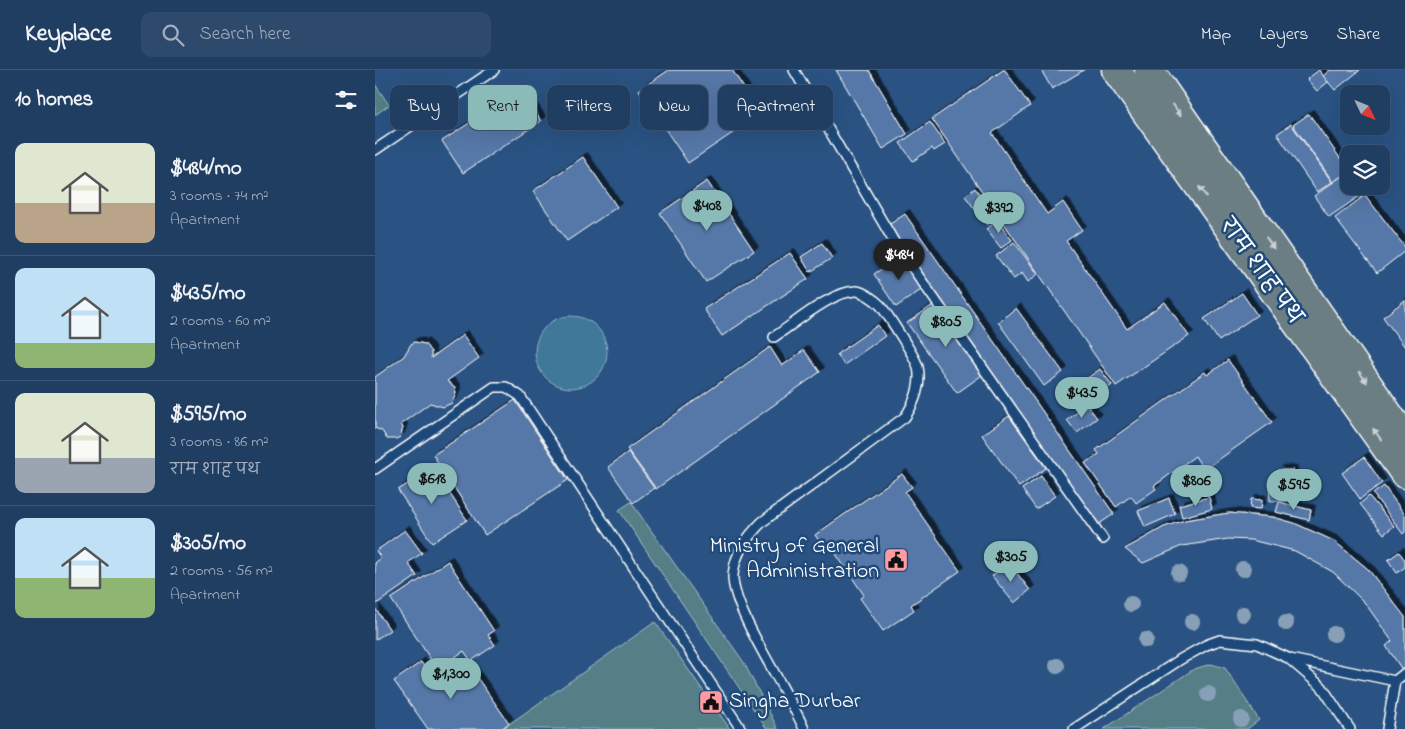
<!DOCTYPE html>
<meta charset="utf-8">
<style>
body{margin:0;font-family:"Indie Flower","Playpen Sans Deva",sans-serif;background:#2d496b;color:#f1f3f6;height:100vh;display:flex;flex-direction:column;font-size:19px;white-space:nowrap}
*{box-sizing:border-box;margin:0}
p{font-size:16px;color:#a2aebe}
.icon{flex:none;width:28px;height:28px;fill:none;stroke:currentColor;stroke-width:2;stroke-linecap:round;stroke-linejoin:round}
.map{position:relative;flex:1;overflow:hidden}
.details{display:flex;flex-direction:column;background:#203e62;width:375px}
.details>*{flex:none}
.hud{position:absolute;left:15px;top:15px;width:475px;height:45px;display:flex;gap:10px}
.needle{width:32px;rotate:133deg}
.fabs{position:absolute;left:965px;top:15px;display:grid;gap:10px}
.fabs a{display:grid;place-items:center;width:50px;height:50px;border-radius:10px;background:#203e62;box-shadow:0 5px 20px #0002,0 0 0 1px #3d5777;font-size:25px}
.price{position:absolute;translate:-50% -42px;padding:0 11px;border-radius:18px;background:#8bbbb9;color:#111;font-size:16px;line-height:32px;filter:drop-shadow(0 1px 2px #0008)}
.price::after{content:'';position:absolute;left:50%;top:30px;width:15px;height:11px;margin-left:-8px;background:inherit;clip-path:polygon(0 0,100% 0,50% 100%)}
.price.selected{background:#222;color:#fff}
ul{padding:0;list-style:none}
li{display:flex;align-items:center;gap:15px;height:125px;padding:0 15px}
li+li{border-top:1px solid #3d5777}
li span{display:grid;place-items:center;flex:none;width:140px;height:100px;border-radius:10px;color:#555}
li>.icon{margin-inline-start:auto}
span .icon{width:60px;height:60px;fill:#fffc;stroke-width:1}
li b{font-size:21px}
h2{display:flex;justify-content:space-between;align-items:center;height:60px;padding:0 15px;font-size:21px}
.pill{padding:0 18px;border-radius:10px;background:#203e62;box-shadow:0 5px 20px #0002,0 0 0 1px #3d5777;font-size:18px;line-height:45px}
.pill.selected{background:#8bbbb9;color:#111}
header{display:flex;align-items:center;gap:30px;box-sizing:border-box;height:70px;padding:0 25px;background:#203e62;border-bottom:1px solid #3d5777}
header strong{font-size:24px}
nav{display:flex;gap:28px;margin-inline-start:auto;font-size:18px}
.search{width:350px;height:45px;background:#2d496b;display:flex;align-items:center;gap:12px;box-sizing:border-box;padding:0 18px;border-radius:10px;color:#a2aebe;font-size:19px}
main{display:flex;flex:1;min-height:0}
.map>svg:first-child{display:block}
.green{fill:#557e86;stroke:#aabec2}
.water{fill:#407899;stroke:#8caec2}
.building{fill:#5778a8;stroke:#fff;filter:url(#shadow)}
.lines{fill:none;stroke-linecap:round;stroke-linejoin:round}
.service-casing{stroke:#fff;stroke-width:12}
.primary-casing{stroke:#fff;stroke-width:31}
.service{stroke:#1f4a7a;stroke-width:9}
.primary{stroke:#6b7e84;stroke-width:28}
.tree{fill:#88a0b7}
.oneway{fill:#cbd2d4}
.labels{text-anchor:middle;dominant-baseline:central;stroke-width:5;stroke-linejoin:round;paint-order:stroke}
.street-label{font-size:22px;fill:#fff;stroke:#1f4a7a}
.poi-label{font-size:22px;fill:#fff;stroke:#1f4a7a;text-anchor:end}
</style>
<header>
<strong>Keyplace</strong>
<div class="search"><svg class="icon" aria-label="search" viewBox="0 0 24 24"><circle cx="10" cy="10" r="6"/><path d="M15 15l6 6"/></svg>Search here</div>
<nav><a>Map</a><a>Layers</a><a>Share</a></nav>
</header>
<main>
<section class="details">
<h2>10 homes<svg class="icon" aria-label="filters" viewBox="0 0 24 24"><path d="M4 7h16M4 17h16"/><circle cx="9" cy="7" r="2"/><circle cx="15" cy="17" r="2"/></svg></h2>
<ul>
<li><span style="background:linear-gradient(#dfe7d0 60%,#b9a48a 0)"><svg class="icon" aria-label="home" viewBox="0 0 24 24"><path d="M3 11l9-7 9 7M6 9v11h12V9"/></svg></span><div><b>$484/mo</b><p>3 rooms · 74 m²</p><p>Apartment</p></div></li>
<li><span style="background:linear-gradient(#bfe0f5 75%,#8fb573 0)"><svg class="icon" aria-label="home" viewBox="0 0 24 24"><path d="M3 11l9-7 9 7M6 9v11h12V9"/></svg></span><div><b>$435/mo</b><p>2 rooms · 60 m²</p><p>Apartment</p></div></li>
<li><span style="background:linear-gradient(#dfe7d0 65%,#9aa5b1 0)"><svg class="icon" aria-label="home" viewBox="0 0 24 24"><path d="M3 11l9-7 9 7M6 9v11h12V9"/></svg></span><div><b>$595/mo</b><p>3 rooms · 86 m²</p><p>राम शाह पथ</p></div></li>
<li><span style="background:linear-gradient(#bfe0f5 60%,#8fb573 0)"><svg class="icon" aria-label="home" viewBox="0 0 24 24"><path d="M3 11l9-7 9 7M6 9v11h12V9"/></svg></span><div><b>$305/mo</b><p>2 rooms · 56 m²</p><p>Apartment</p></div></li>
</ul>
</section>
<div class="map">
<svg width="1030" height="659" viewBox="0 0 1030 659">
<defs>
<filter id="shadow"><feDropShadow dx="4.5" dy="-4.5" stdDeviation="0" flood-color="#0009"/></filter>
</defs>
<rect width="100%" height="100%" fill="#2a5383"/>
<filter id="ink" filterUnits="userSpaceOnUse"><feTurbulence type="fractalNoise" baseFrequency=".02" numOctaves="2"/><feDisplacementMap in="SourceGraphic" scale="10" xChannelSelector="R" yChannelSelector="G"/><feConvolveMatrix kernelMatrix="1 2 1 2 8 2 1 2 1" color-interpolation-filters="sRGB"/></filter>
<g filter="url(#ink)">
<g class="green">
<polygon points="0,14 14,35 0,45"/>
<polygon points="256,432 368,591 403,659 392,659 244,440"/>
<polygon points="280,552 355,659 127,659"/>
<polygon points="836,594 850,598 884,650 872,659 729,659 819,599"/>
</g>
<circle class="water" cx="196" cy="282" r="36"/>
<g class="building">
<polygon points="294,0 357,0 386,44 313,93 264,20"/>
<polygon points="461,0 494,0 532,64 508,79"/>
<polygon points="628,0 630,0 655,36 617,63 672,144 688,132 707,160 691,171 752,259 790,232 814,266 741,316 557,49"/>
<polygon points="666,0 709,0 677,19"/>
<polygon points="944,0 953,12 942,21 932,9"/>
<polygon points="955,0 985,0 960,20 948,6"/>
<polygon points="146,19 166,51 88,103 67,71"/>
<polygon points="934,44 974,101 958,112 918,55"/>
<polygon points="555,52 570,74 559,81 557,78 538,91 525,73"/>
<polygon points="916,54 957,112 942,122 902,64"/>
<polygon points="208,87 242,137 192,171 158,121"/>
<polygon points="974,101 974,116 984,116 989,123 954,147 939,126"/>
<polygon points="332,111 379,181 331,212 285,143"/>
<polygon points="600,118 622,147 612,155 590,126"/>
<polygon points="990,125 1030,177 1030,181 1002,203 960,148"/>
<polygon points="530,144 739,444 721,456 512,156"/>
<polygon points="622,151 637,170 626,178 611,159"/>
<polygon points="639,172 663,204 653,212 647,203 639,209 621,186"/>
<polygon points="447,173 457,188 435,202 426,187"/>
<polygon points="415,183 433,209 347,266 329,239"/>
<polygon points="527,185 549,218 521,237 499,204"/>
<polygon points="867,223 882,245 844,271 829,249"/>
<polygon points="1030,230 1030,277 1008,247"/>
<polygon points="561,233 610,303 582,323 532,253"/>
<polygon points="641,238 688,302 669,316 623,252"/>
<polygon points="503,255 510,266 469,295 462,284"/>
<polygon points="88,265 104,288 72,311 80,318 81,323 77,333 68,337 55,333 26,354 28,358 25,367 21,369 12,369 7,361 0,358 0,307 29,286 36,274 40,272 50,274 56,282 56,288"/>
<polygon points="395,277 407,296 429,280 445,302 281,419 252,379"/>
<polygon points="853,290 897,352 829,400 820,386 779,416 781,419 761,433 756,426 741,437 710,393 724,384 721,380 830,302 832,305"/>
<polygon points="725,299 737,315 702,340 690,324"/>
<polygon points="140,330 193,410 110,465 58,385"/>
<polygon points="712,335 722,348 702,363 692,350"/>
<polygon points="634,346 671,398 644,417 607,365"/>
<polygon points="253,382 279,418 258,433 233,397"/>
<polygon points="989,387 1007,413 985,429 967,403"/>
<polygon points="58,398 92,450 57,473 23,420"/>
<polygon points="903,400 918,400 917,410 903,410"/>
<polygon points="527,404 537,417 530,422 585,501 536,535 539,540 508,561 485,528 489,525 454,474 449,478 440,465"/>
<polygon points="666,406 680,426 661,439 647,419"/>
<polygon points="922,413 922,431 895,431 894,414"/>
<polygon points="1009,416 1030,445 1030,462 1028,464 998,424"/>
<polygon points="994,426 1019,456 1009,464 985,434"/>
<polygon points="834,427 837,439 807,447 804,435"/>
<polygon points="794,428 800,444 770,457 763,441"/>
<polygon points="876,429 887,430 886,439 875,438"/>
<polygon points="904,432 936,440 934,450 901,442"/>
<polygon points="854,443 898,447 919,453 959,471 993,499 1030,547 1030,604 1011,576 1017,571 990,533 958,502 920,481 876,470 853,469 807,476 768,493 750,479 789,457 810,450"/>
<polygon points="30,460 47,483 33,493 42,506 0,535 0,493 6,488 1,481"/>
<polygon points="1024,482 1030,490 1030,497 1022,503 1013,490"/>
<polygon points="73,491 119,561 113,565 120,575 96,591 89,581 62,599 16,529"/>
<polygon points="634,493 655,520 639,533 617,506"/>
<polygon points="0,538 15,560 0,570"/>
<polygon points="46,592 61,614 91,592 134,653 126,659 53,659 19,611"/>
</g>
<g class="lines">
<defs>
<g id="service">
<polyline points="419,0 518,170 728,469"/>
<polyline points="0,80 119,0"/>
<path d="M399,267c20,-13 59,-47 83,-46 7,1 18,9 23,14 6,7 36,53 38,62 4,17 -4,37 -13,50l-143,105c-15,15 -27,31 -29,53 -2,34 56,117 71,154"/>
<polyline points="0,399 119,317 131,317 145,326 366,659"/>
<polyline points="915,589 1020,611"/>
<polyline points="699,659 806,589 831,575 845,570 882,574 913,588 947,617 975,659"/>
<polyline points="1012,659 1020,611 1030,603"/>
</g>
<g id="primary">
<polyline points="741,0 1030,404"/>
<polyline points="774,0 1030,368"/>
</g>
</defs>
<use href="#service" class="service-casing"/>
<use href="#primary" class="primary-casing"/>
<use href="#service" class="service"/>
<use href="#primary" class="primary"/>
</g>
<g class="tree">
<circle cx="868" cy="499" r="8"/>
<circle cx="804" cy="503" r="8"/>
<circle cx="756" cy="534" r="8"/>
<circle cx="868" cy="544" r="8"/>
<circle cx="817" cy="552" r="8"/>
<circle cx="911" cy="553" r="8"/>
<circle cx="959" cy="564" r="8"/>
<circle cx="771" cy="570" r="8"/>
<circle cx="682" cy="596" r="8"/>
<circle cx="833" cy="624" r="8"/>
<circle cx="866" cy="649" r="8"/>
</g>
<defs><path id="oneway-solid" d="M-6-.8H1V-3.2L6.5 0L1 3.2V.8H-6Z" transform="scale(1.25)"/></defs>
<g class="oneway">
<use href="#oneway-solid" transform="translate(802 40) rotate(55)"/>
<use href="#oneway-solid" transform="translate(828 122) rotate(-126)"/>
<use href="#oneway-solid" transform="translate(895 173) rotate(55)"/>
<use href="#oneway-solid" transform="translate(988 307) rotate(55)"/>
<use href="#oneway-solid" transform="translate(1002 364) rotate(-126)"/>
</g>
</g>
<defs>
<symbol id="civic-square" viewBox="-11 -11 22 22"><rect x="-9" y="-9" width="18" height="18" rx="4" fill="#ff9aa2" stroke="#1f4a7a"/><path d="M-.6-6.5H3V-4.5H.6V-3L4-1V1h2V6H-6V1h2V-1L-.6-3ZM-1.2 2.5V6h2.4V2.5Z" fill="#111"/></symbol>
</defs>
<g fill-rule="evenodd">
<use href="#civic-square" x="507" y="476" width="28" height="28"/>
<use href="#civic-square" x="322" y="618" width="28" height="28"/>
</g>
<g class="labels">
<g class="street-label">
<text transform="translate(885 202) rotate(54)">राम शाह पथ</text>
</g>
<g class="poi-label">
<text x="504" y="477">Ministry of General<tspan x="504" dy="25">Administration</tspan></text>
<text x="354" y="632" text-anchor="start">Singha Durbar</text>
</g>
</g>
</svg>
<div class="fabs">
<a><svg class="needle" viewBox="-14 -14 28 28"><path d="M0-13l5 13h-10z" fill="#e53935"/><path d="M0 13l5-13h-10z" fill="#a2aebe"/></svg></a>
<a><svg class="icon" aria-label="layers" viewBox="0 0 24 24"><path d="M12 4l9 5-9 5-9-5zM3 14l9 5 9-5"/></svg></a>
</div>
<b class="price" style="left:332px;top:162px">$408</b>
<b class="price" style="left:624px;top:164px">$392</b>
<b class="price selected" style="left:524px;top:211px">$484</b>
<b class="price" style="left:571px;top:278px">$805</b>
<b class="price" style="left:707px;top:349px">$435</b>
<b class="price" style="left:57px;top:435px">$618</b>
<b class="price" style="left:821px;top:437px">$806</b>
<b class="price" style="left:919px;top:441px">$595</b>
<b class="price" style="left:636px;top:513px">$305</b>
<b class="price" style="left:76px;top:630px">$1,300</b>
<div class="hud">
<a class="pill">Buy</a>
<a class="pill selected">Rent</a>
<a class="pill">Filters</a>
<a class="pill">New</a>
<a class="pill">Apartment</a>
</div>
</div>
</main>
